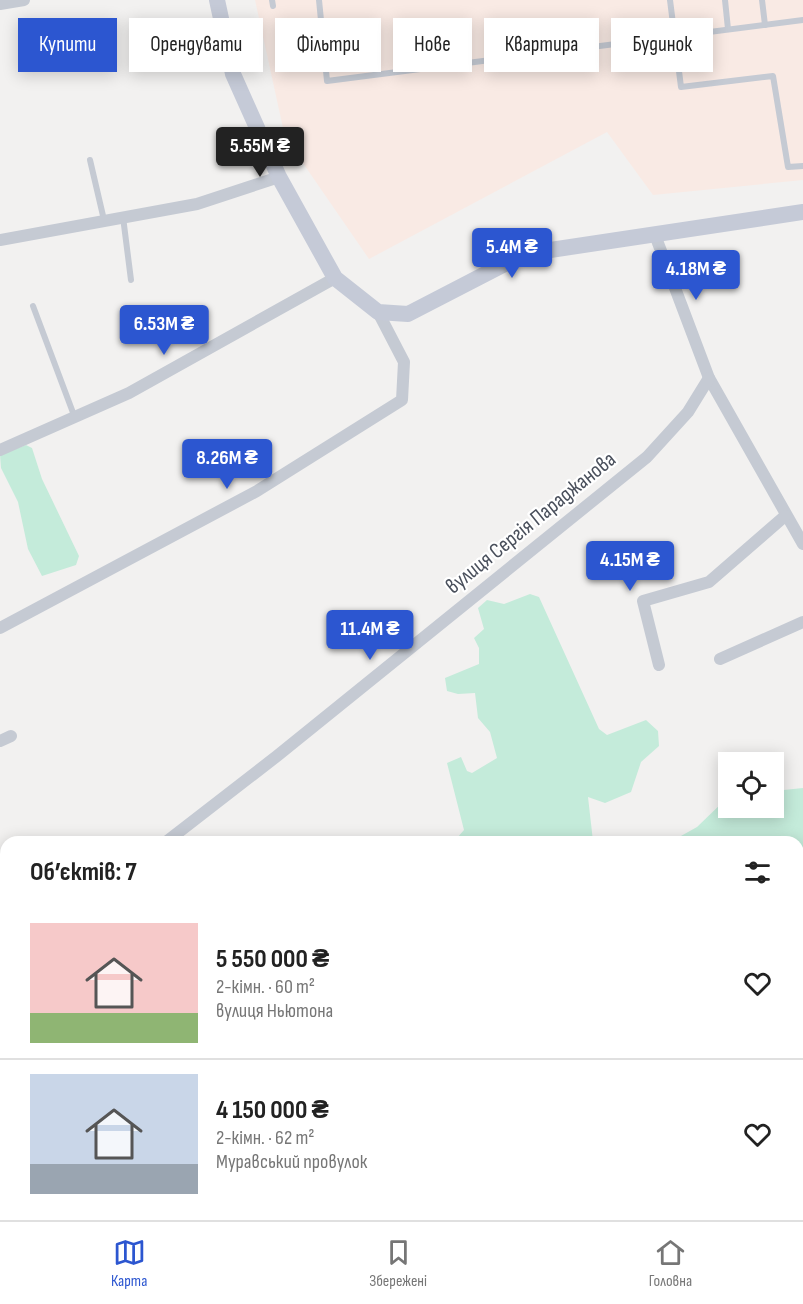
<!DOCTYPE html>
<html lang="uk">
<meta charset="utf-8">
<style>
body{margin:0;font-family:"Sofia Sans Condensed",sans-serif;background:#f2f2f2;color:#222;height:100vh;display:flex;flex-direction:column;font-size:22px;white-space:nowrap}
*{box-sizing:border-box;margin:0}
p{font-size:20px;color:#767676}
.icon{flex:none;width:33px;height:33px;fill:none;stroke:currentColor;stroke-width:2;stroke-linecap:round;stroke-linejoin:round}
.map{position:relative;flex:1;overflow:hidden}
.panel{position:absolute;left:0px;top:836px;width:804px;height:386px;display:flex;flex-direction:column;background:#fff;border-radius:18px 18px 0 0;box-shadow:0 3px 15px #0003}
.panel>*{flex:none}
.hud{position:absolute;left:18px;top:18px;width:768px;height:54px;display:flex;gap:12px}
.buttons{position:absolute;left:718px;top:752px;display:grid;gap:12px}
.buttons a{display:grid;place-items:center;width:66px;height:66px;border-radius:0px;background:#fff;box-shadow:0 3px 15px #0003;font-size:30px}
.price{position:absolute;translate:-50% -51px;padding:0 14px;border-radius:6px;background:#2c56d0;color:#fff;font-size:20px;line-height:39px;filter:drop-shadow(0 2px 3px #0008)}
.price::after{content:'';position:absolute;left:50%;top:36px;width:18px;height:14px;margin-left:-9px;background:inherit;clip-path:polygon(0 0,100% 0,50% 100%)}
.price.selected{background:#222;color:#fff}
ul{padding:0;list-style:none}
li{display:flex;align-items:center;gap:18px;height:150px;padding:0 30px}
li+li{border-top:2px solid #e0e0e0}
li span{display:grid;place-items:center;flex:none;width:168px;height:120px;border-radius:0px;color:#555}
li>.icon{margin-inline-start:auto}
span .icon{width:72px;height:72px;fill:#fffc;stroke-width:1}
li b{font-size:26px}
h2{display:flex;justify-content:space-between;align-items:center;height:72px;padding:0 30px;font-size:26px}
.pill{padding:0 21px;border-radius:0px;background:#fff;box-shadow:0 3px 15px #0003;font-size:21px;line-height:54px}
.pill.selected{background:#2c56d0;color:#fff}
.menu{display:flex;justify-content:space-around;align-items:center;height:84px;border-top:2px solid #e0e0e0;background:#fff;font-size:16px;color:#767676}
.menu a{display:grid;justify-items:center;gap:3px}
.menu .selected{color:#2c56d0}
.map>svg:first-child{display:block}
.medical{fill:#f9eae4}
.green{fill:#c4ebda}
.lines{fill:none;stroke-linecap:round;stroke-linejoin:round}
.stream{stroke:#96c5e3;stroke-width:3}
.lane{stroke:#c5cad3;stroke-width:6}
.street{stroke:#c5cad3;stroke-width:12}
.secondary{stroke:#c5cad7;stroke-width:16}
.labels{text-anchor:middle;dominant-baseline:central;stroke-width:4.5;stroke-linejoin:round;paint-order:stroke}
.street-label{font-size:22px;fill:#4a505c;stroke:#fff}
</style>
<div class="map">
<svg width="803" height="1220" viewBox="0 0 803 1220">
<rect width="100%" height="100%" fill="#f2f1f0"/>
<polygon class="medical" points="255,0 803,0 803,180 653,195 607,132 369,259 285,137"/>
<g class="green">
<polygon points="26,445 32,448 42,479 79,556 76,565 42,576 28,549 18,502 1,468 0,455"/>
<polygon points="530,594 539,597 599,729 607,735 646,720 658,731 659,746 641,762 631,792 605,803 588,797 593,841 458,841 457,838 464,830 447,763 461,757 467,771 472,773 497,758 490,732 478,718 475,693 458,694 447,691 445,678 479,664 479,648 474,638 484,629 478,608 487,600 504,604"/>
<polygon points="803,788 803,935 798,936 798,842 672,841 697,827 726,799 729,798 729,807 774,807 774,791"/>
<polygon points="6,1147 6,1215 161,1215 150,1220 0,1220 0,1150"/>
</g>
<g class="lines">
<g class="stream">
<polyline points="798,878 803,879"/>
<polyline points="0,1162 6,1159"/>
</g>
<g class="lane">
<polyline points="272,0 273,6"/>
<polyline points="319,0 327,81 803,20"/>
<polyline points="670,0 681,87 773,76 788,167 803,166"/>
<polyline points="725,0 728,29"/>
<polyline points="762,0 765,25"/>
<polyline points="90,160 104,220"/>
<polyline points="123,217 131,280"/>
<polyline points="33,306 75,418"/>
</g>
<g class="street">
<polyline points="0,4 24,0"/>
<polyline points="655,235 709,378 803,544"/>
<polyline points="0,240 197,204 279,177"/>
<polyline points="0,450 129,393 335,278"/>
<polyline points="0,628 257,491 402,400 404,362 378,312"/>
<polyline points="720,659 803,622"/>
<polyline points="659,665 643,601 709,582 785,516"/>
<polyline points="0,741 11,736"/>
<polyline points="166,842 277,756 647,457 688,412 709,378"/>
<polyline points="0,970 6,965"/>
<polyline points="798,1010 803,1010"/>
<polyline points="798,1153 803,1152"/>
<polyline points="464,1215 465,1220"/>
<polyline points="591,1215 592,1220"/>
<polyline points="373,1220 404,1215"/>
</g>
<polyline class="secondary" points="217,0 233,74 279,177 335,278 378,312 408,314 524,254 803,212"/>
</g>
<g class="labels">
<g class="street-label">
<text transform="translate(531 523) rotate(-39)">вулиця Сергія Параджанова</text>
</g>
</g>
</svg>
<div class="buttons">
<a><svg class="icon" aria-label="locate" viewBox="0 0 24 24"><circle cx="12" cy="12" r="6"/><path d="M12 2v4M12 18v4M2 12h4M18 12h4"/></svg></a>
</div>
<b class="price selected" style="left:260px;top:178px">5.55M ₴</b>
<b class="price" style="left:512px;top:279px">5.4M ₴</b>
<b class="price" style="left:696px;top:301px">4.18M ₴</b>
<b class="price" style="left:164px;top:356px">6.53M ₴</b>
<b class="price" style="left:227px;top:490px">8.26M ₴</b>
<b class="price" style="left:630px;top:592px">4.15M ₴</b>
<b class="price" style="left:370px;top:661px">11.4M ₴</b>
<div class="hud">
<a class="pill selected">Купити</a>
<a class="pill">Орендувати</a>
<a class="pill">Фільтри</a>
<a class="pill">Нове</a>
<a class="pill">Квартира</a>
<a class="pill">Будинок</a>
</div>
<section class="panel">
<h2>Об’єктів: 7<svg class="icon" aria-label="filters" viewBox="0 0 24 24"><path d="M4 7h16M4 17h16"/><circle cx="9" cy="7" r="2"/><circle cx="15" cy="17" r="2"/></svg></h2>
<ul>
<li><span style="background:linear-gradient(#f6c9c9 75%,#8fb573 0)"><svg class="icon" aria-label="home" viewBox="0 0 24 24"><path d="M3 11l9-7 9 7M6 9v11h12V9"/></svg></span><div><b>5 550 000 ₴</b><p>2-кімн. · 60 m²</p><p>вулиця Ньютона</p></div><svg class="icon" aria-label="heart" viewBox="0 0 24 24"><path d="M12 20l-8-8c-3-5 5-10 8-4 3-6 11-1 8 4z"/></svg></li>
<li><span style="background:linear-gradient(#c9d6e8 75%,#9aa5b1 0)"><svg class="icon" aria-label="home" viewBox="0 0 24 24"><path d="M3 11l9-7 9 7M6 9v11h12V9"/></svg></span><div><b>4 150 000 ₴</b><p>2-кімн. · 62 m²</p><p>Муравський провулок</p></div><svg class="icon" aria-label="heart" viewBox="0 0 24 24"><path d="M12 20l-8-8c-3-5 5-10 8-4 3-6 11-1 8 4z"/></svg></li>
</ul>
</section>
</div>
<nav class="menu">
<a class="selected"><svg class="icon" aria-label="map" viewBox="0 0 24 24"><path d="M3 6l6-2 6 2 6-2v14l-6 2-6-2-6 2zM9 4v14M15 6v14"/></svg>Карта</a>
<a><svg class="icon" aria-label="saved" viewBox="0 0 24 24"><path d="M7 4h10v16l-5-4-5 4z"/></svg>Збережені</a>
<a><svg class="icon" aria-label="home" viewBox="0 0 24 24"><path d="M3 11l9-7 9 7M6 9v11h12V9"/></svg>Головна</a>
</nav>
